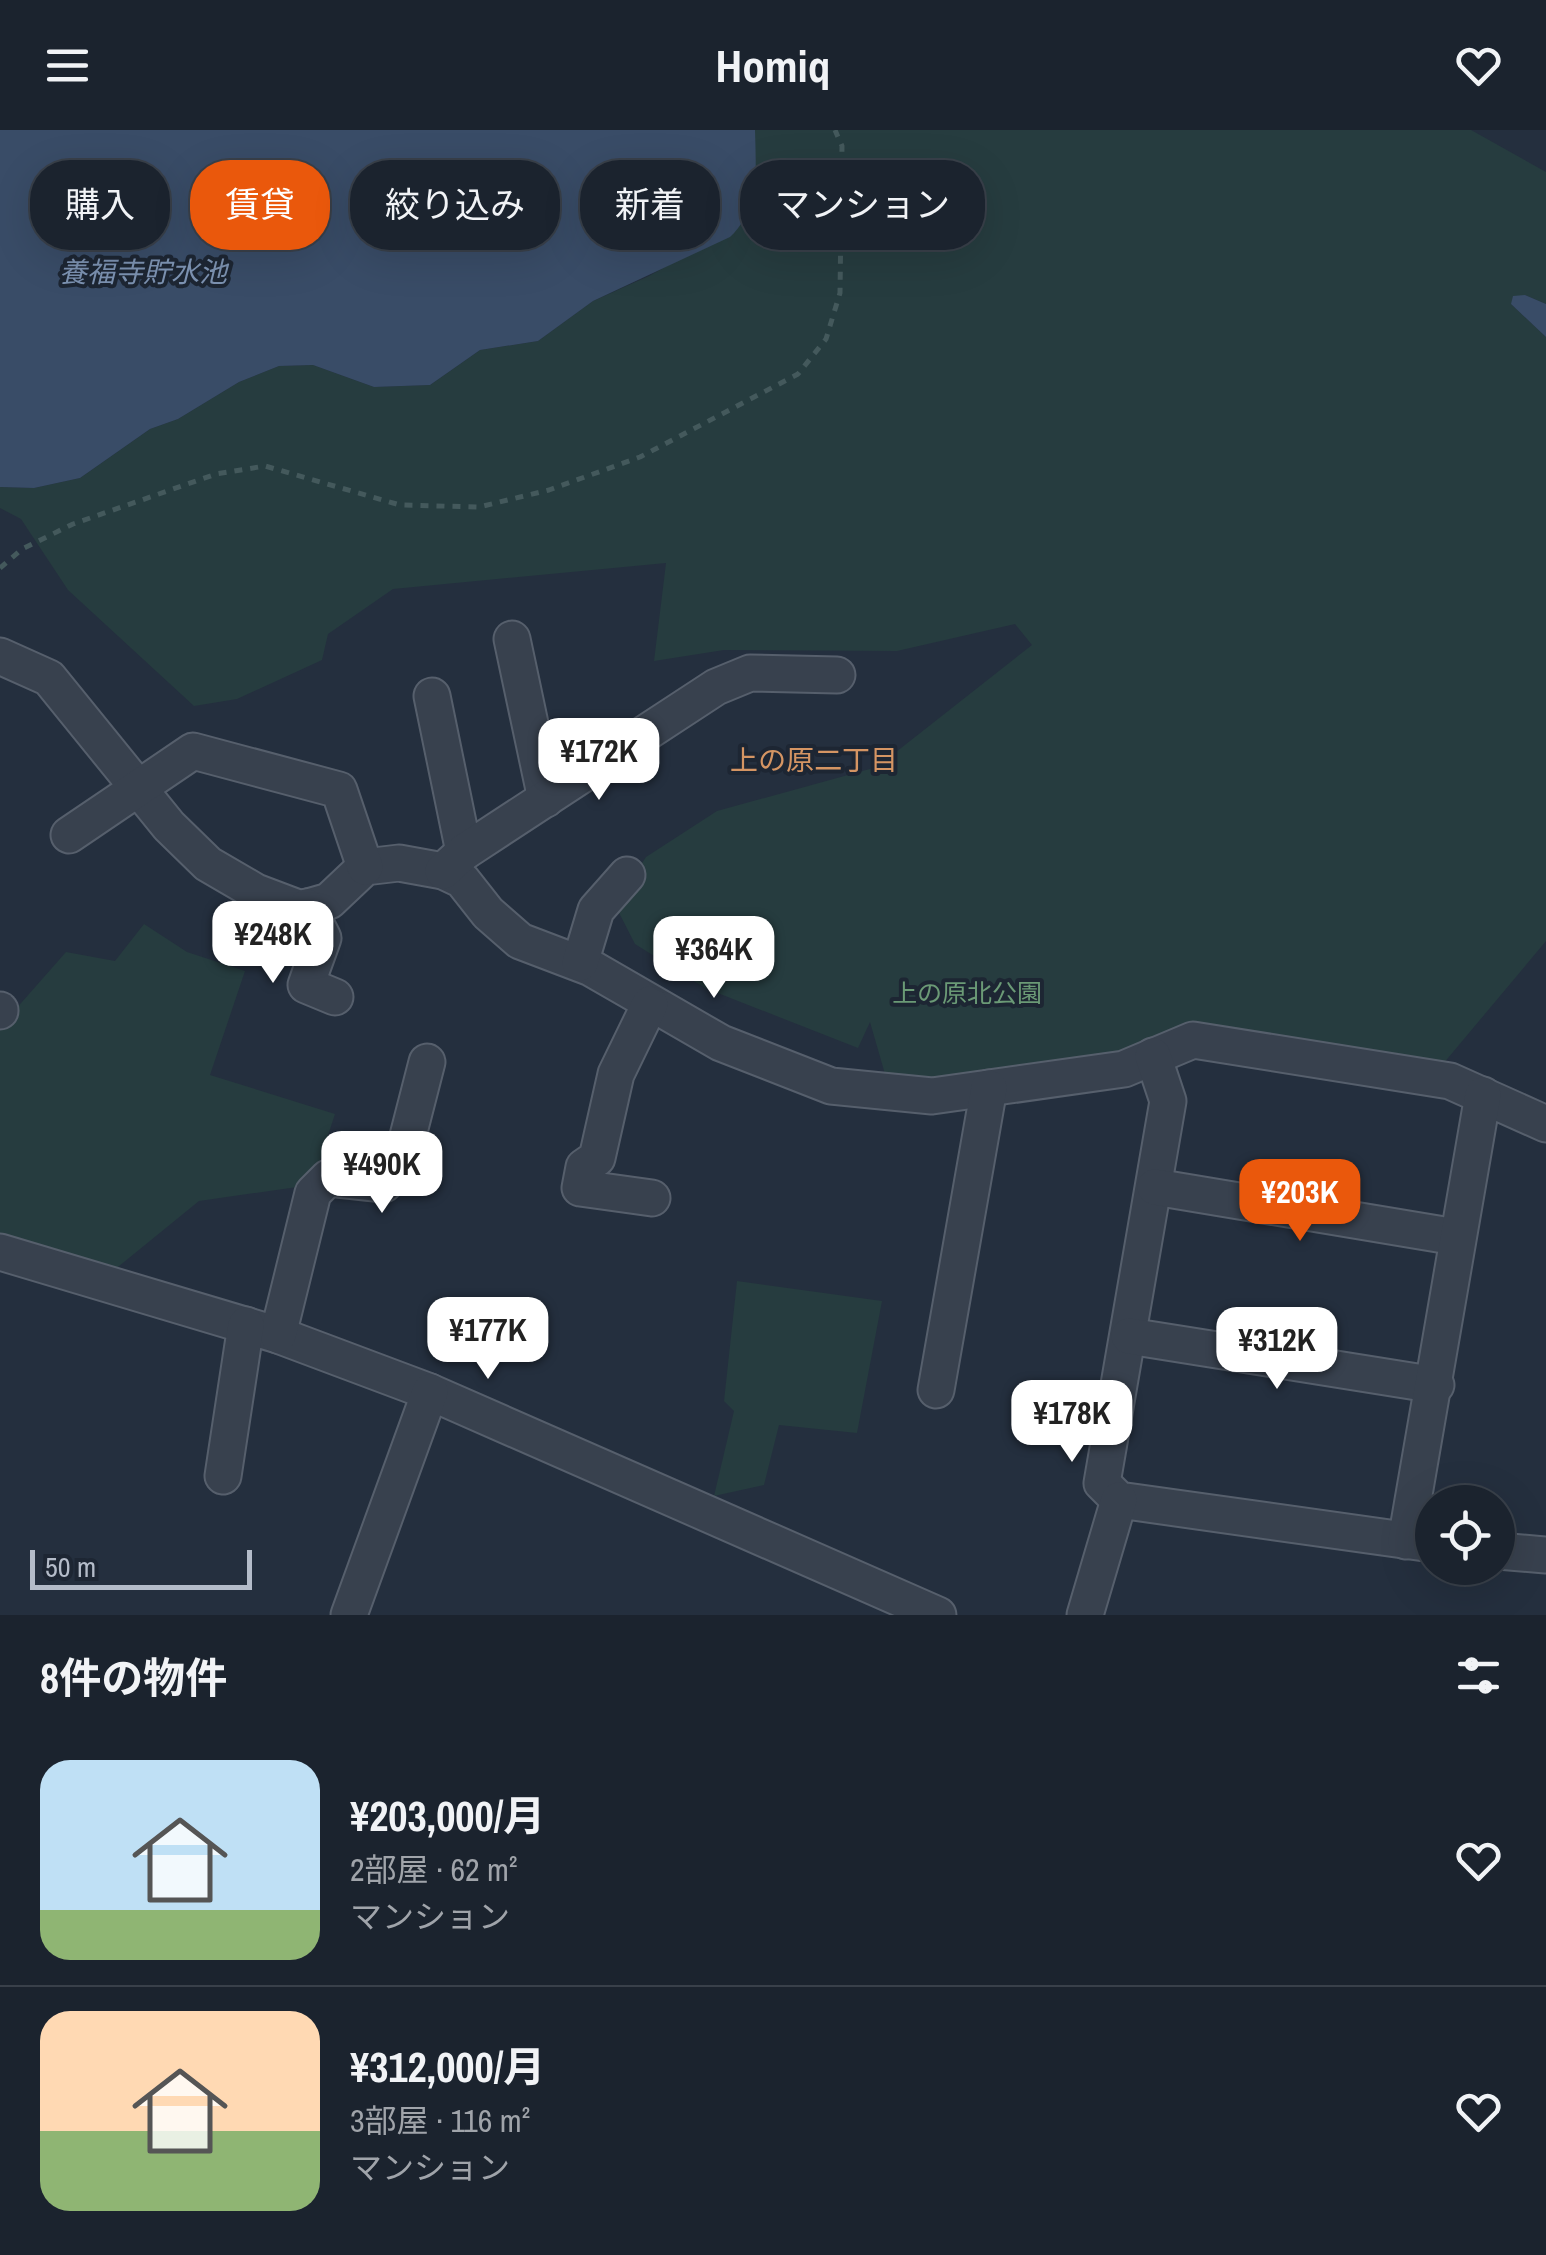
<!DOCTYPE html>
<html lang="ja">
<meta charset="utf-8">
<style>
body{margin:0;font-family:"Archivo Narrow","Noto Sans JP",sans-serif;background:#282f3a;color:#f1f3f6;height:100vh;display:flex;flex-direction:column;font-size:38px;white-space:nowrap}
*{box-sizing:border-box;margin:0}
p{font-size:32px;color:#a0a4aa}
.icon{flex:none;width:55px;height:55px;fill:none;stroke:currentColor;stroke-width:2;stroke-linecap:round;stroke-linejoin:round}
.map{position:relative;height:1485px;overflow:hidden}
.sheet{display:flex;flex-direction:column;background:#1b232e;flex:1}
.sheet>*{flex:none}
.guide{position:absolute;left:30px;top:30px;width:1000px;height:90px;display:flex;gap:20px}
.tools{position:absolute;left:1415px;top:1355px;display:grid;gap:20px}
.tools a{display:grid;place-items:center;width:100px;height:100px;border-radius:50%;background:#1b232e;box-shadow:0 10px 40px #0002,0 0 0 2px #39404a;font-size:50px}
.scale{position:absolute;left:30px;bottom:25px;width:222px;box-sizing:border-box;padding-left:10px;border:5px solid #b4bcc9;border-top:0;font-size:28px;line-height:35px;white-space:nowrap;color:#b4bcc9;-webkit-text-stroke:8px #1d2633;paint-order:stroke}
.price{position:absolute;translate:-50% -85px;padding:0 22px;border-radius:20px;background:#fff;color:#222;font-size:32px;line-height:65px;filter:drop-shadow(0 2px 5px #0008)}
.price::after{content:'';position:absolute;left:50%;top:60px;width:30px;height:22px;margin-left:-15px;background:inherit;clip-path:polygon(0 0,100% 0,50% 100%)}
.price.selected{background:#ea580c;color:#fff}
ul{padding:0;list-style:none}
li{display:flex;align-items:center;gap:30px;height:250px;padding:0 40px}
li+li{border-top:2px solid #39404a}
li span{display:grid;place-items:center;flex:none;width:280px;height:200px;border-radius:30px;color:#555}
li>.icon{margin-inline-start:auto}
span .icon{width:120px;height:120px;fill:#fffc;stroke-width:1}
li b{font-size:42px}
h2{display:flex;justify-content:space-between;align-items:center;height:120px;padding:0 40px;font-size:42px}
.chip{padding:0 35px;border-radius:40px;background:#1b232e;box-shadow:0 10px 40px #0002,0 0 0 2px #39404a;font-size:35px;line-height:90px}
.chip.selected{background:#ea580c;color:#fff}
header{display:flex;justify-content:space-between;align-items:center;height:130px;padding:0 40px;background:#1b232e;font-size:45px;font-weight:800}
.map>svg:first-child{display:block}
.green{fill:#263c3f}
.water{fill:#394c67}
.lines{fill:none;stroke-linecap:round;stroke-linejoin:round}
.minor-casing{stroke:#565f6c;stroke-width:39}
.path{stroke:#44595c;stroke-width:5;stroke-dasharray:8 8;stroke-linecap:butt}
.minor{stroke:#38414e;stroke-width:35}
.labels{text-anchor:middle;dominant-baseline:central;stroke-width:8;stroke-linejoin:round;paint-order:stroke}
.park-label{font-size:25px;fill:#6b9a76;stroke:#1d2633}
.water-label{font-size:28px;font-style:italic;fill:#7c92b1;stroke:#1d2633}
.neighbourhood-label{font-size:28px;fill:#d59563;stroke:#1d2633}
</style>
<header><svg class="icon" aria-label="menu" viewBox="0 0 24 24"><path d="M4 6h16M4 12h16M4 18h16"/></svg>Homiq<svg class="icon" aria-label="heart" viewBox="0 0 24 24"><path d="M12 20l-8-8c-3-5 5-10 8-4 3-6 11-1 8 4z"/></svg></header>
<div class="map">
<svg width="1546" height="1485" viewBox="0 0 1546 1485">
<rect width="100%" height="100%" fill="#242f3e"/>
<g class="green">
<polygon points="755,0 1471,0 1546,42 1546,174 1525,165 1511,174 1546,207 1546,811 1443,934 1180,897 1116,929 1032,933 909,953 885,944 870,892 858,918 705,858 635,814 615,775 646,727 717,681 877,637 1032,515 1015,494 897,521 724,520 654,531 666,433 393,459 328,504 322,530 237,569 194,576 68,460 21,389 0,378 0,357 34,358 80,348 150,299 178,289 239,252 279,236 313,235 374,257 430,255 480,220 538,211 593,171 649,146 747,91 752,72"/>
<polygon points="144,794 187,822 245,841 210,945 335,984 317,1039 304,1056 199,1071 113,1141 0,1106 0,897 66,822 115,831"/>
<polygon points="737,1151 882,1171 857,1303 779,1295 764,1355 714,1366 734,1281 724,1271"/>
</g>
<g class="water">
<path d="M0,0h755c1,39 5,79 -25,107l-137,64 -55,40 -58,9 -50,35 -56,2 -61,-22 -34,1 -40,16 -61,37 -28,10 -70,49 -46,10 -34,-1z"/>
<polygon points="1525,165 1546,174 1546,207 1511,174 1513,166"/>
</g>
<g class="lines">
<defs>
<g id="minor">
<polyline points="512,509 546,669"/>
<polyline points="0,526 49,548 169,696 208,734 256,762 301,779 329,771 365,737 399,733 443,741 462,750 488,783 520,811 591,838 721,913 831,956 932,966 1124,939 1193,910 1450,951 1546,994"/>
<polyline points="432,566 464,722"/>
<polyline points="69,705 193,621 339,660 365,737"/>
<polyline points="443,741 464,722 716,557 750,543 837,545"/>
<polyline points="307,777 323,808 306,855 335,867"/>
<polyline points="580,833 596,780 627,745"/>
<polyline points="650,874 616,944 597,1028 584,1037 580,1058 652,1068"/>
<polyline points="0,880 0,881"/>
<polyline points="1153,926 1168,971 1102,1353 1119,1370 1432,1414"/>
<polyline points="1155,1057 1456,1107"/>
<polyline points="0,1122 278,1205 430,1262 938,1485"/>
<polyline points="278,1205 313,1063 328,1048 384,1054 400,1037 427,932"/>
<polyline points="1129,1206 1436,1255"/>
<polyline points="936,1260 989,958"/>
<polyline points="223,1346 246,1195"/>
<polyline points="1406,1411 1483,965"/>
<polyline points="1498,1421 1546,1425"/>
<polyline points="349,1485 430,1262"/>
<polyline points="1085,1485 1119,1370"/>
</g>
</defs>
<use href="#minor" class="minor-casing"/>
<polyline class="path" points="0,438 22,419 73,394 216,344 265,336 400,375 479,377 549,360 640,327 798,244 826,209 840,163 842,16 835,0"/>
<use href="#minor" class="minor"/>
</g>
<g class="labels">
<g class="park-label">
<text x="967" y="863">上の原北公園</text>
</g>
<g class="water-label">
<text x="143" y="142">養福寺貯水池</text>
</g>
<g class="neighbourhood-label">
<text x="814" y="630">上の原二丁目</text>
</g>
</g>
</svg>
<div class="tools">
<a><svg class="icon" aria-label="locate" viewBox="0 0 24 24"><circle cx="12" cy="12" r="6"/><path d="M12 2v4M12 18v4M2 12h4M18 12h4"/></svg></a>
</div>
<div class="scale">50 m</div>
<b class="price" style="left:599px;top:673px">¥172K</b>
<b class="price" style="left:273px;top:856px">¥248K</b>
<b class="price" style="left:714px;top:871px">¥364K</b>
<b class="price" style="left:382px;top:1086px">¥490K</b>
<b class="price selected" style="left:1300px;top:1114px">¥203K</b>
<b class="price" style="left:488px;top:1252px">¥177K</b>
<b class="price" style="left:1277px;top:1262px">¥312K</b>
<b class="price" style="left:1072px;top:1335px">¥178K</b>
<div class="guide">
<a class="chip">購入</a>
<a class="chip selected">賃貸</a>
<a class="chip">絞り込み</a>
<a class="chip">新着</a>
<a class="chip">マンション</a>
</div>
</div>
<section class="sheet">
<h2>8件の物件<svg class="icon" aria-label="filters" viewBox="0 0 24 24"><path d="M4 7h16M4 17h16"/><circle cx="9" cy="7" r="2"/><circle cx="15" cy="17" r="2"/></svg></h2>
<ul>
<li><span style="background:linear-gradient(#bfe0f5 75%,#8fb573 0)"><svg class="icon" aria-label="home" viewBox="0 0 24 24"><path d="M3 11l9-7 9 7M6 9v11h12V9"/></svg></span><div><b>¥203,000/月</b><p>2部屋 · 62 m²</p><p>マンション</p></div><svg class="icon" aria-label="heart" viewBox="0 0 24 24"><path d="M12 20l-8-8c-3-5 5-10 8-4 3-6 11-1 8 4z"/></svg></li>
<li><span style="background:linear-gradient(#ffd9b3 60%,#8fb573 0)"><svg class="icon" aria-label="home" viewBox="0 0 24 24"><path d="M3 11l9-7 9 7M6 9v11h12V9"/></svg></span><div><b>¥312,000/月</b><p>3部屋 · 116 m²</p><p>マンション</p></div><svg class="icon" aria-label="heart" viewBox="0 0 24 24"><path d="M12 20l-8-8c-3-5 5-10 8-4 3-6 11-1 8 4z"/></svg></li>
</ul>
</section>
